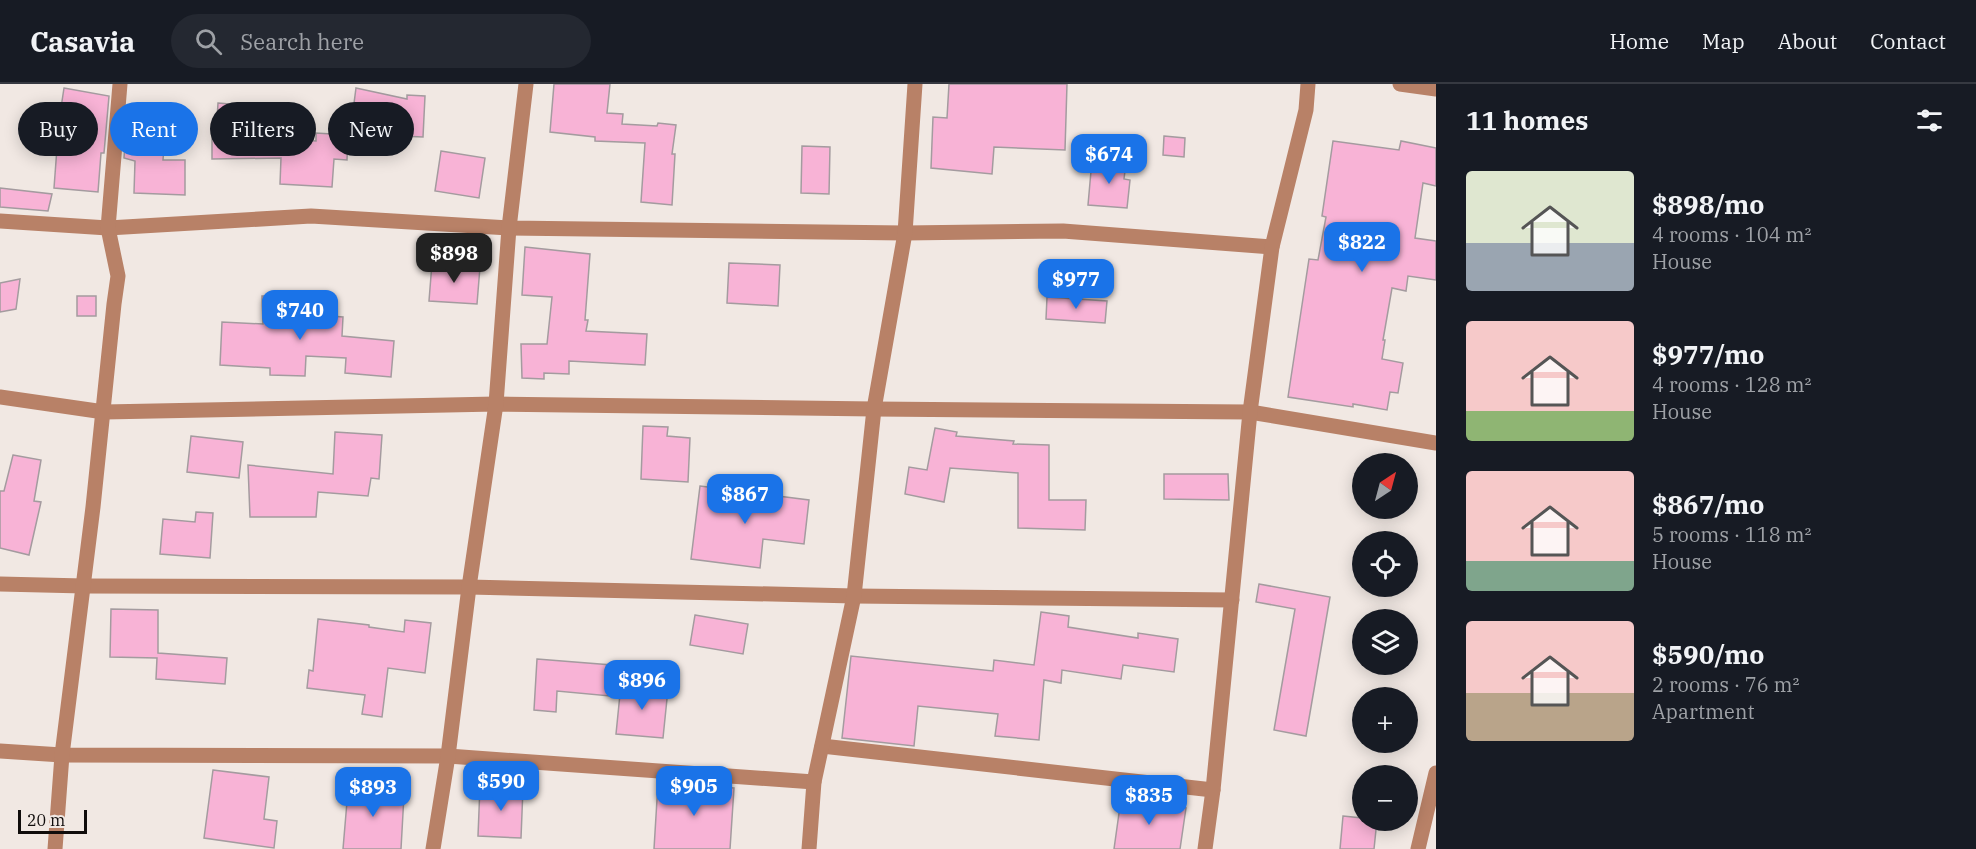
<!DOCTYPE html>
<meta charset="utf-8">
<style>
body{margin:0;font-family:"IBM Plex Serif",serif;background:#242831;color:#f1f3f6;height:100vh;display:flex;flex-direction:column;font-size:22px;white-space:nowrap}
*{box-sizing:border-box;margin:0}
p{font-size:20px;color:#9ea1a6}
.icon{flex:none;width:33px;height:33px;fill:none;stroke:currentColor;stroke-width:2;stroke-linecap:round;stroke-linejoin:round}
.map{position:relative;flex:1;overflow:hidden}
.drawer{display:flex;flex-direction:column;background:#171b24;width:540px}
.drawer>*{flex:none}
.banner{position:absolute;left:18px;top:18px;width:570px;height:54px;display:flex;gap:12px}
.needle{width:39px;rotate:36deg}
.controls{position:absolute;left:1352px;top:369px;display:grid;gap:12px}
.controls a{display:grid;place-items:center;width:66px;height:66px;border-radius:50%;background:#171b24;box-shadow:0 3px 15px #0003;font-size:30px}
.scale{position:absolute;left:18px;bottom:15px;width:69px;box-sizing:border-box;padding-left:6px;border:3px solid #100c0b;border-top:0;font-size:16px;line-height:21px;white-space:nowrap;color:#100c0b;-webkit-text-stroke:4px #f1e8e3;paint-order:stroke}
.price{position:absolute;translate:-50% -51px;padding:0 14px;border-radius:12px;background:#1a73e8;color:#fff;font-size:20px;line-height:39px;filter:drop-shadow(0 2px 3px #0008)}
.price::after{content:'';position:absolute;left:50%;top:36px;width:18px;height:14px;margin-left:-9px;background:inherit;clip-path:polygon(0 0,100% 0,50% 100%)}
.price.selected{background:#222;color:#fff}
ul{padding:0;list-style:none}
li{display:flex;align-items:center;gap:18px;height:150px;padding:0 30px}
li span{display:grid;place-items:center;flex:none;width:168px;height:120px;border-radius:6px;color:#555}
li>.icon{margin-inline-start:auto}
span .icon{width:72px;height:72px;fill:#fffc;stroke-width:1}
li b{font-size:26px}
h2{display:flex;justify-content:space-between;align-items:center;height:72px;padding:0 30px;font-size:26px}
.chip{padding:0 21px;border-radius:27px;background:#171b24;box-shadow:0 3px 15px #0003;font-size:21px;line-height:54px}
.chip.selected{background:#1a73e8;color:#fff}
header{display:flex;align-items:center;gap:36px;box-sizing:border-box;height:84px;padding:0 30px;background:#171b24;border-bottom:2px solid #363941}
header strong{font-size:28px}
nav{display:flex;gap:33px;margin-inline-start:auto;font-size:21px}
.search{width:420px;height:54px;background:#242831;display:flex;align-items:center;gap:15px;box-sizing:border-box;padding:0 21px;border-radius:33px;color:#9ea1a6;font-size:22px}
main{display:flex;flex:1;min-height:0}
.map>svg:first-child{display:block}
.building{fill:#f8b3d6;stroke:#a49b9f;stroke-width:1.5}
.lines{fill:none;stroke-linecap:round;stroke-linejoin:round}
.minor{stroke:#b88167;stroke-width:15}
</style>
<header>
<strong>Casavia</strong>
<div class="search"><svg class="icon" aria-label="search" viewBox="0 0 24 24"><circle cx="10" cy="10" r="6"/><path d="M15 15l6 6"/></svg>Search here</div>
<nav><a>Home</a><a>Map</a><a>About</a><a>Contact</a></nav>
</header>
<main>
<div class="map">
<svg width="1436" height="765" viewBox="0 0 1436 765">
<rect width="100%" height="100%" fill="#f1e8e3"/>
<g class="building">
<polygon points="554,0 610,0 607,29 623,30 622,40 657,42 658,39 676,41 672,70 675,70 672,121 641,118 645,59 595,57 595,53 550,48"/>
<polygon points="949,0 1067,0 1065,66 994,63 992,90 931,84 933,33 947,34"/>
<polygon points="64,4 109,12 104,69 101,69 98,108 54,104 59,37"/>
<polygon points="356,4 407,15 407,11 425,12 423,53 350,50"/>
<polygon points="218,19 266,23 264,52 277,52 277,55 316,57 316,49 348,51 347,76 334,75 332,103 280,100 281,74 212,75 212,52 216,52"/>
<polygon points="126,46 165,50 163,76 185,76 185,111 134,109 135,77 124,74"/>
<polygon points="1164,52 1185,54 1184,73 1163,71"/>
<polygon points="1333,57 1399,66 1401,57 1436,64 1436,102 1423,99 1415,154 1436,157 1436,196 1408,192 1406,207 1392,204 1383,256 1385,256 1382,275 1403,279 1398,309 1390,308 1387,326 1353,320 1353,323 1288,313 1309,175 1318,176 1326,133 1322,132"/>
<polygon points="802,62 830,63 829,110 801,109"/>
<polygon points="441,67 485,74 479,114 435,107"/>
<polygon points="1092,76 1126,79 1124,95 1130,96 1127,124 1088,121"/>
<polygon points="0,104 52,110 48,127 0,123"/>
<polygon points="525,163 590,170 585,236 588,236 586,247 647,250 645,281 569,277 569,290 544,289 544,295 522,294 521,260 547,260 552,213 522,211"/>
<polygon points="432,179 480,183 477,220 429,217"/>
<polygon points="729,179 780,181 778,222 727,219"/>
<polygon points="20,195 16,225 0,228 0,199"/>
<rect x="77" y="212" width="19" height="20"/>
<polygon points="262,212 317,212 317,231 343,233 342,252 394,257 391,293 345,289 346,274 306,272 305,292 270,291 270,284 220,281 222,238 263,240"/>
<polygon points="1047,213 1107,217 1105,239 1046,235"/>
<polygon points="643,342 668,343 667,352 690,354 688,398 641,395"/>
<polygon points="935,344 957,348 956,352 1014,357 1013,360 1049,361 1049,416 1086,416 1085,446 1018,444 1018,389 950,384 944,418 905,410 909,383 927,386"/>
<polygon points="335,348 382,351 379,395 371,394 368,412 318,408 316,433 250,433 248,381 333,390"/>
<polygon points="191,352 243,358 239,394 187,388"/>
<polygon points="13,371 41,376 34,417 41,418 29,471 0,464 0,407 4,407"/>
<polygon points="1164,390 1228,390 1229,416 1164,415"/>
<polygon points="700,402 809,416 804,460 763,455 760,484 691,475"/>
<polygon points="196,428 213,429 210,474 160,470 163,435 195,438"/>
<polygon points="1259,500 1330,513 1306,652 1274,646 1295,525 1256,518"/>
<polygon points="111,525 158,526 158,569 227,574 225,600 156,595 157,574 110,573"/>
<polygon points="1041,528 1069,532 1068,543 1138,554 1138,549 1178,555 1174,588 1123,581 1121,595 1062,586 1061,599 1044,596 1039,656 995,652 998,630 918,622 914,662 842,654 851,572 993,587 994,576 1034,581"/>
<polygon points="695,531 748,540 743,570 690,561"/>
<polygon points="318,535 369,541 369,543 404,548 405,536 431,539 425,589 388,584 382,633 362,630 365,611 307,604 309,586 313,587"/>
<polygon points="537,575 612,581 610,612 557,607 556,628 534,626"/>
<polygon points="621,600 668,605 663,654 616,650"/>
<polygon points="213,686 269,693 264,735 277,737 274,764 204,754"/>
<polygon points="349,694 367,697 374,707 404,711 401,765 343,765"/>
<polygon points="658,699 734,704 730,765 654,765"/>
<polygon points="480,702 523,704 521,754 478,752"/>
<polygon points="1121,715 1186,724 1180,765 1114,765"/>
<polygon points="1343,732 1362,734 1362,736 1377,736 1374,765 1340,765"/>
</g>
<g class="lines">
<g class="minor">
<polyline points="1400,0 1436,5"/>
<polyline points="0,137 108,144 311,132 509,144 905,149 1063,147 1272,163"/>
<polyline points="0,313 104,328 496,320 874,325 1250,328 1436,359"/>
<polyline points="0,500 84,502 469,503 854,512 1232,516"/>
<polyline points="822,662 1213,706"/>
<polyline points="0,667 62,671 448,672 814,698"/>
<polyline points="55,765 62,671 93,423 114,220 118,192 108,144 120,0"/>
<polyline points="433,765 448,672 469,503 496,320 509,144 526,0"/>
<polyline points="809,765 814,698 854,512 874,325 905,149 915,0"/>
<polyline points="1205,765 1213,706 1250,328 1272,163 1306,26 1308,0"/>
<polyline points="1418,765 1436,689"/>
</g>
</g>
</svg>
<div class="controls">
<a><svg class="needle" viewBox="-14 -14 28 28"><path d="M0-13l5 13h-10z" fill="#e53935"/><path d="M0 13l5-13h-10z" fill="#9ea1a6"/></svg></a>
<a><svg class="icon" aria-label="locate" viewBox="0 0 24 24"><circle cx="12" cy="12" r="6"/><path d="M12 2v4M12 18v4M2 12h4M18 12h4"/></svg></a>
<a><svg class="icon" aria-label="layers" viewBox="0 0 24 24"><path d="M12 4l9 5-9 5-9-5zM3 14l9 5 9-5"/></svg></a>
<a>+</a>
<a>−</a>
</div>
<div class="scale">20 m</div>
<b class="price" style="left:1109px;top:101px">$674</b>
<b class="price" style="left:1362px;top:189px">$822</b>
<b class="price selected" style="left:454px;top:200px">$898</b>
<b class="price" style="left:1076px;top:226px">$977</b>
<b class="price" style="left:300px;top:257px">$740</b>
<b class="price" style="left:745px;top:441px">$867</b>
<b class="price" style="left:642px;top:627px">$896</b>
<b class="price" style="left:501px;top:728px">$590</b>
<b class="price" style="left:694px;top:733px">$905</b>
<b class="price" style="left:373px;top:734px">$893</b>
<b class="price" style="left:1149px;top:742px">$835</b>
<div class="banner">
<a class="chip">Buy</a>
<a class="chip selected">Rent</a>
<a class="chip">Filters</a>
<a class="chip">New</a>
</div>
</div>
<section class="drawer">
<h2>11 homes<svg class="icon" aria-label="filters" viewBox="0 0 24 24"><path d="M4 7h16M4 17h16"/><circle cx="9" cy="7" r="2"/><circle cx="15" cy="17" r="2"/></svg></h2>
<ul>
<li><span style="background:linear-gradient(#dfe7d0 60%,#9aa5b1 0)"><svg class="icon" aria-label="home" viewBox="0 0 24 24"><path d="M3 11l9-7 9 7M6 9v11h12V9"/></svg></span><div><b>$898/mo</b><p>4 rooms · 104 m²</p><p>House</p></div></li>
<li><span style="background:linear-gradient(#f6c9c9 75%,#8fb573 0)"><svg class="icon" aria-label="home" viewBox="0 0 24 24"><path d="M3 11l9-7 9 7M6 9v11h12V9"/></svg></span><div><b>$977/mo</b><p>4 rooms · 128 m²</p><p>House</p></div></li>
<li><span style="background:linear-gradient(#f6c9c9 75%,#7fa58c 0)"><svg class="icon" aria-label="home" viewBox="0 0 24 24"><path d="M3 11l9-7 9 7M6 9v11h12V9"/></svg></span><div><b>$867/mo</b><p>5 rooms · 118 m²</p><p>House</p></div></li>
<li><span style="background:linear-gradient(#f6c9c9 60%,#b9a48a 0)"><svg class="icon" aria-label="home" viewBox="0 0 24 24"><path d="M3 11l9-7 9 7M6 9v11h12V9"/></svg></span><div><b>$590/mo</b><p>2 rooms · 76 m²</p><p>Apartment</p></div></li>
</ul>
</section>
</main>
